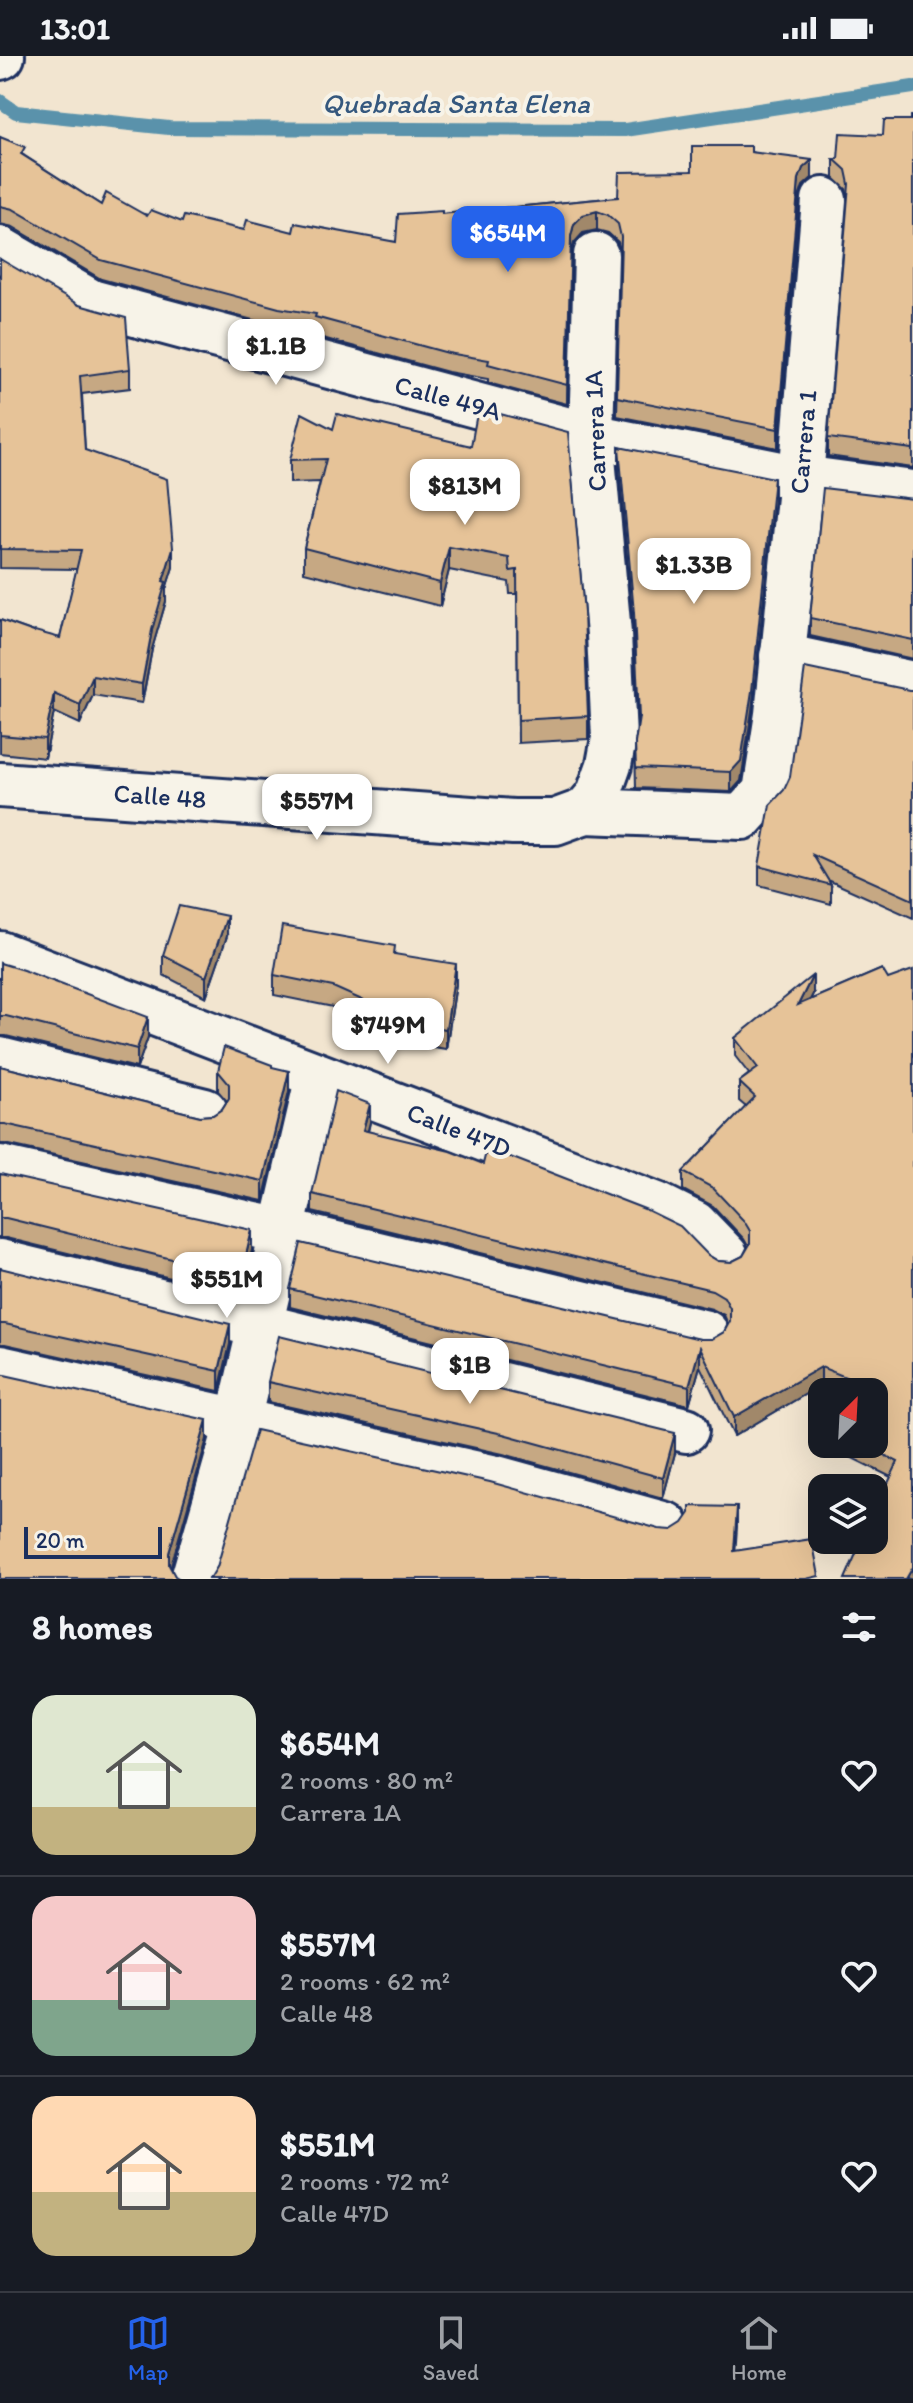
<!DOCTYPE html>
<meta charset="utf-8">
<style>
body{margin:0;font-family:Itim,sans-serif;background:#20242c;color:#f1f3f6;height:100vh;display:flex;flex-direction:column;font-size:30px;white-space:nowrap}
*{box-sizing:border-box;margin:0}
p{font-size:26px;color:#9ea1a6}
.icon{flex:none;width:44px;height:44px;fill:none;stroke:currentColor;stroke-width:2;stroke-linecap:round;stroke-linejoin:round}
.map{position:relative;height:1523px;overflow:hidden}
.side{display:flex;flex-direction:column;background:#171b24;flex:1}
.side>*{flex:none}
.needle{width:52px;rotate:24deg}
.fabs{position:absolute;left:808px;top:1322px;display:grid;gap:16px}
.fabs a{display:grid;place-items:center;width:80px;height:80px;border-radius:16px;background:#171b24;box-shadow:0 8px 32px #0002;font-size:40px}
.scale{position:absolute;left:24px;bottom:20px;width:138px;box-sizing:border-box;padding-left:8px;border:4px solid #1b2f5e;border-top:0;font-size:22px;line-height:28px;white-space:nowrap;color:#1b2f5e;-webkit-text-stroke:6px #f7f3e8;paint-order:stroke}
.price{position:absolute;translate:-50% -68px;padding:0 18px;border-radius:16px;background:#fff;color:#222;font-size:26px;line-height:52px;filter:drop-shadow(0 2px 4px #0008)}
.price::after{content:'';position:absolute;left:50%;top:48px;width:24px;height:18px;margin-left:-12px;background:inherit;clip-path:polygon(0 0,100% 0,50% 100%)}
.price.active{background:#2563eb;color:#fff}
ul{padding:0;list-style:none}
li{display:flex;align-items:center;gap:24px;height:200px;padding:0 32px}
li+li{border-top:2px solid #363941}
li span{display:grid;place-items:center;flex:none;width:224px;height:160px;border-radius:24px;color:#555}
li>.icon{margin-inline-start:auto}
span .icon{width:96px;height:96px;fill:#fffc;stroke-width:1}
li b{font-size:34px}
h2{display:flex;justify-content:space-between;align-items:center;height:96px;padding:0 32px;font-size:34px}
.status{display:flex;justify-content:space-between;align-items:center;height:56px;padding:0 40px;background:#171b24;direction:ltr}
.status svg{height:22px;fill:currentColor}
.dock{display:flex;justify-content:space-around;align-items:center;height:112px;border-top:2px solid #363941;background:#171b24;font-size:22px;color:#9ea1a6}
.dock a{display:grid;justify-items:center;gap:4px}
.dock .active{color:#2563eb}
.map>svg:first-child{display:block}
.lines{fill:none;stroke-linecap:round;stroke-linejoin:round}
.stream{stroke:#5a92ab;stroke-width:14}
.street-casing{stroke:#1b2f5e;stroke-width:50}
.street{stroke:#f7f3e8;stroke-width:44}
.wall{fill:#c6a883;stroke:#1b2f5e;stroke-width:2}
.shaded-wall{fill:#a1886a;stroke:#1b2f5e;stroke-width:2}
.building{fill:#e6c398;stroke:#1b2f5e;stroke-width:2}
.labels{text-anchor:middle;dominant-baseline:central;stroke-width:8;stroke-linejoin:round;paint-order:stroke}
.street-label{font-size:26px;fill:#1b2f5e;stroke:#f7f3e8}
.water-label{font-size:28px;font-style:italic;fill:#35587e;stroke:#f7f3e8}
</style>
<div class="status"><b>13:01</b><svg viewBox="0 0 49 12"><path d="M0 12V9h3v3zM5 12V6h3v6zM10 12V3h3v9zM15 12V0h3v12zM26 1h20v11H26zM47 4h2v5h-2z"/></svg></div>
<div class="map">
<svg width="913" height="1523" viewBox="0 0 913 1523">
<rect width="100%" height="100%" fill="#f2e5d0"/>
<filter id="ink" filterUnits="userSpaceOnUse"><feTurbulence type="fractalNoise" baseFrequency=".0125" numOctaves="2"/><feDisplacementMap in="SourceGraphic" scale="16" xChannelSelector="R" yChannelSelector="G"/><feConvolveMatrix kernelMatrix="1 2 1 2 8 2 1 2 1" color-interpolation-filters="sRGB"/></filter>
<g filter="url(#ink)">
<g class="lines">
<polyline class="stream" points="0,45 16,56 169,72 625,74 913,31"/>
<defs>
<g id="street">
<polyline points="0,1 2,0"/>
<polyline points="0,193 91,246 591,380 801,422 913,437"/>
<polyline points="782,600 913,628"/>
<polyline points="0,729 513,766 555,766 585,755 598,740 609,709 614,682 609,578 591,380 596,199"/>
<polyline points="585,755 742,761 765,736 777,658 801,422 824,144"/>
<polyline points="0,898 657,1149 695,1168 726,1200"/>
<polyline points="0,1004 205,1055"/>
<polyline points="0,1112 282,1175 706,1277"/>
<polyline points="0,1206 686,1374"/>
<polyline points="0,1312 496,1422 666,1469"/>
<polyline points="193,1523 238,1365 318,1020"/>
</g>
</defs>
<use href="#street" class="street-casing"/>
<use href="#street" class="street"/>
</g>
<g class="wall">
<polygon points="913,60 913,412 828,400 828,382 848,141 846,133 834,122 834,103 838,103 883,79 911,64"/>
<polygon points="0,81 25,100 101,149 182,166 244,174 293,176 396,186 442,158 618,141 692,115 751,96 812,122 803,130 799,142 778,392 617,360 621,198 618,186 608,177 597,174 583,177 574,187 571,198 567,348 488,327 488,323 448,316 315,280 315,277 279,271 101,223 13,171 0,168"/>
<polygon points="0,203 130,313 130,332 82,338 85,394 173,511 166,533 166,545 152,593 142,647 93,639 80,668 54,656 45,702 0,697 0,564 34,576 60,582 77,513 0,512"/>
<polygon points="333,373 471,390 588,660 588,683 518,687 517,538 510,538 509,526 449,514 440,550 304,516 304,492 320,426 290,427 290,404"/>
<polygon points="619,391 774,442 752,655 741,725 731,736 636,732 635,687 638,666 634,577 619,411"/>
<polygon points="910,443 913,443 913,603 810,580 810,562"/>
<polygon points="909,634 913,634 913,862 828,824 831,829 831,848 759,829 759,810"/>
<polygon points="227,880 206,941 163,919 163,899"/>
<polygon points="395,898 456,928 446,993 397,985 397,980 333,951 274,939 274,919"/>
<polygon points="0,907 148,981 137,1012 6,980 0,980"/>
<polygon points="882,913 913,1523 891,1421 848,1400 848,1388 874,1388 874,1336 837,1336 821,1329 734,1380 700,1310 689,1349 290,1251 290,1233 700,1283 712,1283 724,1276 728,1268 724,1259 712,1253 312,1156 312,1138 370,1066 368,1076 708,1199 718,1205 731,1206 743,1200 748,1190 744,1183 713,1150 683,1134 683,1116 746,1051 739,1045 739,1026 749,1018 735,1000 735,982 813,938 810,944"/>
<polygon points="0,1010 200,1060 213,1059 222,1053 227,1045 218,1035 218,1015 272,1011 289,1035 263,1145 5,1088 0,1088"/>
<polygon points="0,1118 252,1194 241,1239 6,1182 0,1182"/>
<polygon points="0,1212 230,1288 219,1335 5,1288 0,1288"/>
<polygon points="268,1326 675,1397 663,1442 503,1398 268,1346"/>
</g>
<g class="shaded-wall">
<polygon points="812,104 812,122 803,130 799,142 778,392 778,373 799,123 803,112"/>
<polygon points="597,155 597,174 583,177 574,187 571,198 567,348 571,180 574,168 583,159"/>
<polygon points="774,422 774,442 752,655 741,725 731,736 731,716"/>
<polygon points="449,491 449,514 440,550 440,527"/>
<polygon points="173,492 173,511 166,533 166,545 152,593 142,647 142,628 152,574 163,525"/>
<polygon points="93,620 93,639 80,668 80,649"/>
<polygon points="54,637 54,656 45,702 45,683"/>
<polygon points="227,860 227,880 206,941 206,921"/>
<polygon points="456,908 456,928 446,993 446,973"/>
<polygon points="813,919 813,938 798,967 798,949"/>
<polygon points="148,961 148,981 137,1012 137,993"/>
<polygon points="289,1015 289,1035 263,1145 263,1125"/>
<polygon points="370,1048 370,1066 363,1093 363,1074"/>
<polygon points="252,1174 252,1194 241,1239 241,1220"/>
<polygon points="230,1268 230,1288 219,1335 219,1315"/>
<polygon points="700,1291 700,1310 689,1349 689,1330"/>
<polygon points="821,1311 821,1329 734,1380 734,1361"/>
<polygon points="207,1364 207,1383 169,1517 169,1497"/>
<polygon points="675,1377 675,1397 663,1442 663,1422"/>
<polygon points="737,1451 737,1471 734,1515 734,1495"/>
<polygon points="913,1511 913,1523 906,1523"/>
</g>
<g class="building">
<polygon points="911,60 913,60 913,393 828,382 849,128 846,114 834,103 838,103 840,77 883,79 884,64 911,64"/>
<polygon points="0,81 25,91 21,98 101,149 106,137 147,160 151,154 182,166 184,160 244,174 247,164 293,176 295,167 396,186 398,158 442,155 442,158 618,141 619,116 692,115 692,90 751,90 751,96 812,104 803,112 799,123 778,373 617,341 621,181 618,168 608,159 597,155 583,159 574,168 571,180 567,329 488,308 489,304 448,297 315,261 316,258 279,252 101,204 13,153 0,150"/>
<polygon points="0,203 79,249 126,262 130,313 80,320 85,394 167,423 173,492 163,525 166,526 152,574 142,628 93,620 80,649 54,637 45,683 0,679 0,564 34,576 35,575 60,582 81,494 0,493"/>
<polygon points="478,352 568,376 584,557 588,660 518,664 517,514 510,515 509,502 449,491 440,527 304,492 326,403 290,404 302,357 333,373 337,358 471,390"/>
<polygon points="619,391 774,422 752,635 741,705 731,716 636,712 635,687 639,661 634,557"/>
<polygon points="823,432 913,443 913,584 810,562"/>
<polygon points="805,612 909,634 913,634 913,844 813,799 831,829 759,810 770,749 784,734 790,721"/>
<polygon points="179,850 227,860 206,921 163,899"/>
<polygon points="282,870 395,890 394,898 456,908 446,973 397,965 398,960 333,931 274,919"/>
<polygon points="0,907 23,914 148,961 137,993 6,960 0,960"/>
<polygon points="882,913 888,923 913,914 913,1511 906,1523 845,1523 862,1484 874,1484 874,1457 898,1406 862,1388 874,1388 874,1336 871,1336 873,1332 821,1311 734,1361 700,1291 689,1330 290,1233 301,1187 700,1283 712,1283 724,1276 730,1265 730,1252 724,1241 712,1234 312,1138 336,1035 370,1048 363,1074 450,1095 483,1108 487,1092 647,1154 680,1170 708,1199 718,1205 731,1206 743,1200 750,1188 750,1175 744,1165 713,1132 683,1116 755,1041 739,1026 758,1012 735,982 813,919 798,949"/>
<polygon points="224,991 272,1009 272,1011 289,1015 263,1125 5,1068 0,1068 0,1010 200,1060 213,1059 222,1053 229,1042 229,1028 218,1015"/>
<polygon points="0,1118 252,1174 241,1220 6,1162 0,1162"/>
<polygon points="0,1212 230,1268 219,1315 5,1268 0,1268"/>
<polygon points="279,1280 675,1377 663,1422 503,1378 268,1326"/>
<polygon points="0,1318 207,1364 169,1497 169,1509 175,1520 180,1523 0,1523"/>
<polygon points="256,1374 490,1426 659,1473 672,1474 683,1467 690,1457 690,1450 737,1451 734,1495 812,1483 819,1520 806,1523 207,1523 211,1521 217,1511"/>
</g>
</g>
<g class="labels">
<g class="street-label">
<text transform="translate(448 342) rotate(15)">Calle 49A</text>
<text transform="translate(595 375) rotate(-92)">Carrera 1A</text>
<text transform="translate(803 386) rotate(-85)">Carrera 1</text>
<text transform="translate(160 740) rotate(4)">Calle 48</text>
<text transform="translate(459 1074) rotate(21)">Calle 47D</text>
</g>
<g class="water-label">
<text x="456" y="47">Quebrada Santa Elena</text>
</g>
</g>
</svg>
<div class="fabs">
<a><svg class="needle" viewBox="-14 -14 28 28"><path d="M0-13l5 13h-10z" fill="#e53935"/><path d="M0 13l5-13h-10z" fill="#9ea1a6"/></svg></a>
<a><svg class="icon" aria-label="layers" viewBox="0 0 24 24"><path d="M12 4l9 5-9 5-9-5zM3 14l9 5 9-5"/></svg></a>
</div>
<div class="scale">20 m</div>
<b class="price active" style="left:508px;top:218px">$654M</b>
<b class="price" style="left:276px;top:331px">$1.1B</b>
<b class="price" style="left:465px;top:471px">$813M</b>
<b class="price" style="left:694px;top:550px">$1.33B</b>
<b class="price" style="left:317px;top:786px">$557M</b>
<b class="price" style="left:388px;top:1010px">$749M</b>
<b class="price" style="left:227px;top:1264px">$551M</b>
<b class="price" style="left:470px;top:1350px">$1B</b>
</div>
<section class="side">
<h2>8 homes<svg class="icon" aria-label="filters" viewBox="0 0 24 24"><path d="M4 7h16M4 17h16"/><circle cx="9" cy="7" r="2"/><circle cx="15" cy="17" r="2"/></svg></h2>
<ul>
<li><span style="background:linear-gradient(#dfe7d0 70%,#c2b280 0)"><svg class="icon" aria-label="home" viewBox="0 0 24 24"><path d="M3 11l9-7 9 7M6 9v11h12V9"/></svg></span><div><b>$654M</b><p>2 rooms · 80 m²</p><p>Carrera 1A</p></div><svg class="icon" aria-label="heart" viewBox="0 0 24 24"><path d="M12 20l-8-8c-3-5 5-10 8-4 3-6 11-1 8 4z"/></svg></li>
<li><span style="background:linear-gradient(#f6c9c9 65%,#7fa58c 0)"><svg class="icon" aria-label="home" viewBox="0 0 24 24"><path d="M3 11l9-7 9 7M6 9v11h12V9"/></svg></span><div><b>$557M</b><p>2 rooms · 62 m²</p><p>Calle 48</p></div><svg class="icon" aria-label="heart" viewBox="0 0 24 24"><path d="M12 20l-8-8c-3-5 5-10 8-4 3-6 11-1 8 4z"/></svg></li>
<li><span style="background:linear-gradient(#ffd9b3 60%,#c2b280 0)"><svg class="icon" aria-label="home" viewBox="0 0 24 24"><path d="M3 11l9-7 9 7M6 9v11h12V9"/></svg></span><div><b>$551M</b><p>2 rooms · 72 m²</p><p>Calle 47D</p></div><svg class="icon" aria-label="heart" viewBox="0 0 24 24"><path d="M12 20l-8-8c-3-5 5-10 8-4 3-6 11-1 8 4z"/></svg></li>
</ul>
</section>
<nav class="dock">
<a class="active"><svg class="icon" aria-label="map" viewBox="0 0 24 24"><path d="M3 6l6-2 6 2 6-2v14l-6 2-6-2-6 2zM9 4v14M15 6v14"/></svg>Map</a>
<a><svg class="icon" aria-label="saved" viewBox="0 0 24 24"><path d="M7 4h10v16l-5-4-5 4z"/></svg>Saved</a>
<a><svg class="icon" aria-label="home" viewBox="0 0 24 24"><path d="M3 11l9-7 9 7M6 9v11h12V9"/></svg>Home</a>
</nav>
